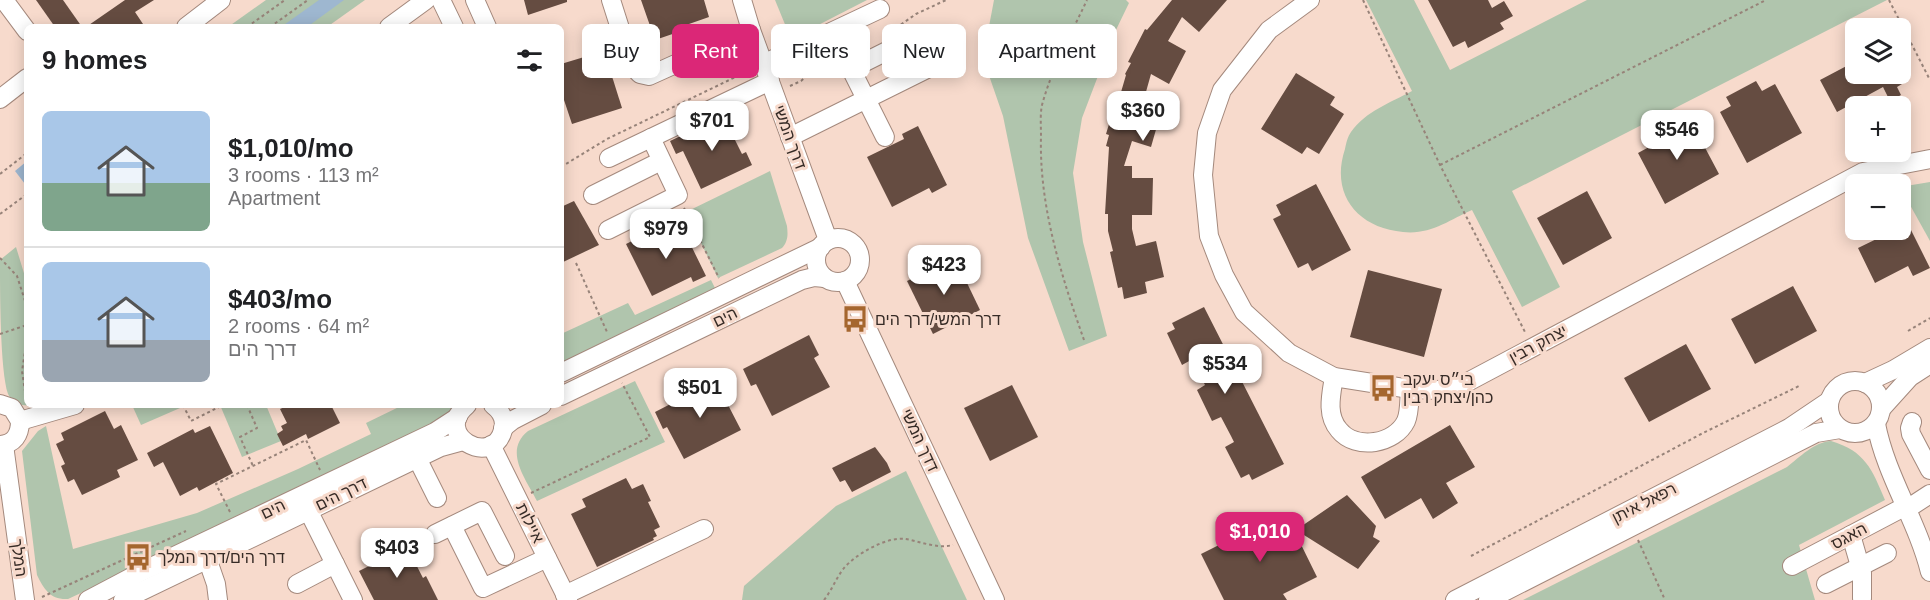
<!DOCTYPE html>
<meta charset="utf-8">
<style>
body{margin:0;font-family:Arial,"Noto Sans Hebrew",sans-serif;background:#f2f2f2;color:#202124;height:100vh;display:flex;flex-direction:column;font-size:22px;white-space:nowrap}
*{box-sizing:border-box;margin:0}
p{font-size:20px;color:#757577}
.icon{flex:none;width:33px;height:33px;fill:none;stroke:currentColor;stroke-width:2;stroke-linecap:round;stroke-linejoin:round}
.map{position:relative;flex:1;overflow:hidden}
.side{position:absolute;left:24px;top:24px;width:540px;height:384px;display:flex;flex-direction:column;background:#fff;border-radius:9px;box-shadow:0 3px 15px #0003}
.side>*{flex:none}
.banner{position:absolute;left:582px;top:24px;width:570px;height:54px;display:flex;gap:12px}
.fabs{position:absolute;left:1845px;top:18px;display:grid;gap:12px}
.fabs a{display:grid;place-items:center;width:66px;height:66px;border-radius:9px;background:#fff;box-shadow:0 3px 15px #0003;font-size:30px}
.price{position:absolute;translate:-50% -51px;padding:0 14px;border-radius:12px;background:#fff;color:#222;font-size:20px;line-height:39px;filter:drop-shadow(0 2px 3px #0008)}
.price::after{content:'';position:absolute;left:50%;top:36px;width:18px;height:14px;margin-left:-9px;background:inherit;clip-path:polygon(0 0,100% 0,50% 100%)}
.price.current{background:#db2777;color:#fff}
ul{padding:0;list-style:none}
li{display:flex;align-items:center;gap:18px;height:150px;padding:0 18px}
li+li{border-top:2px solid #e0e0e0}
li span{display:grid;place-items:center;flex:none;width:168px;height:120px;border-radius:9px;color:#555}
li>.icon{margin-inline-start:auto}
span .icon{width:72px;height:72px;fill:#fffc;stroke-width:1}
li b{font-size:26px}
h2{display:flex;justify-content:space-between;align-items:center;height:72px;padding:0 18px;font-size:26px}
.chip{padding:0 21px;border-radius:9px;background:#fff;box-shadow:0 3px 15px #0003;font-size:21px;line-height:54px}
.chip.current{background:#db2777;color:#fff}
.map>svg:first-child{display:block}
.green{fill:#b0c5ad}
.water{fill:#9eb7d0}
.building{fill:#654c41}
.lines{fill:none;stroke-linecap:round;stroke-linejoin:round}
.minor-casing{stroke:#a4897d;stroke-width:20}
.path{stroke:#978379;stroke-width:2;stroke-dasharray:3 3;stroke-linecap:butt}
.minor{stroke:#fff;stroke-width:18}
.labels{text-anchor:middle;dominant-baseline:central;stroke-width:6;stroke-linejoin:round;paint-order:stroke}
.street-label{font-size:16px;fill:#362b26;stroke:#f7dacc}
.poi-label{font-size:16px;fill:#362b26;stroke:#f7dacc;text-anchor:start}
</style>
<div class="map">
<svg width="1930" height="600" viewBox="0 0 1930 600">
<rect width="100%" height="100%" fill="#f7dacc"/>
<g class="green">
<polygon points="266,0 365,0 327,27 228,27"/>
<polygon points="775,0 867,0 791,39"/>
<polygon points="994,0 1126,0 1129,3 1114,34 1082,118 1073,173 1083,242 1107,336 1069,351 1028,238 1003,116 983,58"/>
<path d="M1366,0h48l36,70 137,-70h300l-375,191 48,96 -38,20 -50,-97c-23,10 -41,25 -69,22 -46,-4 -73,-38 -58,-83 1,-6 3,-13 6,-17 15,-21 39,-29 61,-41z"/>
<path d="M770,171l17,55c1,9 1,15 -5,22l-64,30 -32,-66z"/>
<polygon points="1930,182 1930,241 1900,187"/>
<path d="M16,247l11,36v122h9c-12,1 -22,1 -28,-11 -8,-24 -8,-103 -8,-134z"/>
<polygon points="711,280 718,294 561,369 561,334 628,303 635,315"/>
<path d="M635,381l30,61 -128,59c-11,-22 -34,-50 -9,-70z"/>
<polygon points="132,405 187,405 141,425"/>
<polygon points="220,405 266,405 281,441 242,457"/>
<path d="M403,405h50l-1,7 -17,16 -367,171c-18,1 -24,-10 -31,-24l-15,-124 16,-20 8,-5 27,123 124,-36 101,-44 73,-35 -5,-11z"/>
<path d="M1831,441c34,10 41,28 54,59l-86,45 16,55h-292l264,-133c13,-10 27,-25 44,-26z"/>
<polygon points="906,471 967,600 742,600 744,586 836,506"/>
</g>
<g class="water">
<polygon points="319,0 344,0 307,27 281,27"/>
<polygon points="27,161 27,183 25,184 15,171"/>
</g>
<g class="building">
<polygon points="36,0 63,0 82,27 55,27"/>
<polygon points="125,0 154,0 135,12 145,27 86,27"/>
<polygon points="524,0 567,0 567,2 528,15"/>
<polygon points="641,0 704,0 709,17 689,24 690,28 655,40"/>
<polygon points="1172,0 1227,0 1199,32 1182,17 1168,41 1186,51 1169,84 1151,74 1142,106 1161,112 1151,147 1132,141 1124,166 1132,166 1132,178 1153,178 1152,215 1132,215 1132,229 1136,246 1156,241 1164,277 1145,282 1147,293 1124,299 1122,287 1118,288 1110,252 1113,251 1108,231 1108,214 1105,214 1109,147 1106,146 1109,135 1106,134 1117,98 1119,99 1126,75 1125,74 1131,63 1128,62 1145,29 1147,30"/>
<polygon points="1428,0 1488,0 1492,8 1504,1 1513,16 1500,23 1504,29 1468,48 1465,41 1453,47"/>
<polygon points="604,51 622,108 572,124 561,91 561,64"/>
<polygon points="1856,61 1856,74 1897,74 1902,84 1897,87 1901,95 1890,101 1883,87 1837,112 1820,80"/>
<polygon points="1296,73 1335,97 1330,105 1344,114 1319,154 1307,147 1302,154 1261,129"/>
<polygon points="1756,81 1762,91 1775,84 1802,133 1747,163 1720,112 1731,106 1726,97"/>
<polygon points="723,116 742,154 746,152 752,165 701,189 683,151 676,154 670,141"/>
<polygon points="1675,122 1680,132 1693,125 1719,174 1665,204 1638,153 1649,147 1644,139"/>
<polygon points="918,126 947,185 932,193 929,188 892,207 867,157 904,139 902,134"/>
<polygon points="1316,184 1351,250 1312,271 1308,263 1298,268 1273,219 1281,215 1276,205"/>
<polygon points="1587,191 1612,238 1563,265 1537,218"/>
<polygon points="574,201 599,245 561,263 561,207"/>
<polygon points="1900,208 1930,268 1913,276 1908,266 1875,283 1858,248 1895,230 1900,230"/>
<polygon points="681,225 706,276 693,282 691,277 652,296 626,244 640,237 643,243"/>
<polygon points="955,258 980,310 933,334 907,281"/>
<polygon points="1368,270 1442,289 1424,357 1350,337"/>
<polygon points="1793,286 1817,331 1755,364 1731,319"/>
<polygon points="1204,307 1284,464 1252,480 1249,474 1241,478 1225,447 1234,442 1231,436 1221,417 1212,421 1197,390 1205,385 1195,365 1194,366 1191,360 1182,365 1167,333 1175,329 1172,323"/>
<polygon points="809,335 819,355 814,358 830,387 772,416 756,384 751,386 743,369"/>
<polygon points="1686,344 1711,389 1649,422 1624,378"/>
<polygon points="721,378 731,398 726,401 741,430 684,459 667,427 663,429 655,412"/>
<polygon points="1012,385 1038,437 990,461 964,408"/>
<polygon points="289,405 331,405 340,423 308,439 306,434 283,446 277,434 283,430 281,426 287,423 280,409"/>
<polygon points="105,411 114,429 121,425 138,460 117,470 120,477 82,495 74,479 68,482 61,466 65,464 56,444 64,440 61,433"/>
<polygon points="1450,425 1475,467 1446,483 1458,503 1433,519 1421,498 1385,519 1361,477"/>
<polygon points="210,426 233,473 199,491 197,487 180,496 163,462 154,467 147,453 193,429 195,433"/>
<polygon points="875,447 887,463 891,472 852,492 845,480 840,482 832,468"/>
<polygon points="626,478 632,489 643,484 651,501 648,502 660,527 654,530 657,536 653,538 654,540 597,567 571,514 586,507 582,499"/>
<polygon points="1347,495 1376,526 1373,537 1380,541 1358,569 1296,530"/>
<polygon points="1285,512 1317,577 1283,594 1287,600 1224,600 1201,554"/>
<polygon points="407,547 423,578 426,576 438,600 374,600 359,571"/>
</g>
<g class="lines">
<defs>
<g id="minor">
<polyline points="4,0 27,31"/>
<polyline points="441,0 454,27"/>
<polyline points="475,0 487,27"/>
<polyline points="611,0 632,66 640,74 649,76 751,30"/>
<polyline points="742,0 751,30 828,240"/>
<polyline points="1310,0 1269,30 1222,90 1207,133 1203,175 1209,236 1224,275 1244,312 1289,353 1334,377 1410,389 1438,390 1462,385 1863,172 1930,159"/>
<polyline points="186,27 221,0"/>
<polyline points="389,27 426,0"/>
<polyline points="763,64 880,9"/>
<polyline points="0,99 27,78"/>
<polyline points="790,137 949,58"/>
<polyline points="885,137 851,69 913,38"/>
<polyline points="609,158 770,81"/>
<polyline points="593,195 661,161"/>
<polyline points="608,230 678,195 651,138"/>
<circle cx="838" cy="260" r="22"/>
<polyline points="845,281 995,600"/>
<polyline points="561,373 821,247"/>
<path d="M1334,377c-3,18 -8,38 5,53 17,21 56,14 67,-9 4,-9 3,-23 4,-32"/>
<circle cx="1855" cy="407" r="26"/>
<polyline points="1865,383 1893,370 1930,348"/>
<polyline points="561,396 802,280 814,277 825,278"/>
<path d="M0,404l12,4 8,13c0,14 -6,23 -20,24"/>
<path d="M467,405c-36,30 26,64 36,25 3,-10 -2,-19 -10,-25"/>
<polyline points="1882,408 1910,377 1930,364"/>
<polyline points="20,421 75,405"/>
<polyline points="1912,422 1910,428 1911,434 1930,470"/>
<path d="M1876,424c10,52 41,96 54,148"/>
<polyline points="503,428 513,420 542,405"/>
<polyline points="4,445 25,600"/>
<polyline points="491,445 568,600"/>
<polyline points="417,458 437,498"/>
<polyline points="1907,509 1930,494"/>
<polyline points="308,510 353,600"/>
<polyline points="452,526 483,588 547,558"/>
<polyline points="435,534 482,511 505,556"/>
<polyline points="1851,535 1862,573 1862,598"/>
<polyline points="207,558 216,584 218,600"/>
<polyline points="1792,566 1906,506"/>
<polyline points="297,584 335,564"/>
<polyline points="1826,584 1887,553"/>
<polyline points="565,595 704,529"/>
<polyline points="88,600 143,571 435,432 458,417"/>
<polyline points="123,600 441,447 463,441"/>
<polyline points="1455,600 1789,428 1829,401"/>
<polyline points="1488,600 1816,433 1840,429"/>
</g>
</defs>
<use href="#minor" class="minor-casing"/>
<g class="path">
<polyline points="1363,0 1440,165 1526,334"/>
<polyline points="1889,0 1930,80"/>
<polyline points="247,27 285,0"/>
<polyline points="270,27 308,0"/>
<polyline points="896,28 916,14 946,0"/>
<polyline points="790,86 801,81 822,63 849,51"/>
<polyline points="1440,165 1766,0"/>
<polyline points="561,167 607,139 750,70"/>
<polyline points="0,174 27,153"/>
<polyline points="684,208 719,278"/>
<polyline points="0,214 27,194"/>
<polyline points="0,258 17,276 27,307"/>
<polyline points="576,263 607,332"/>
<polyline points="1908,331 1930,318"/>
<polyline points="0,334 27,325"/>
<path d="M1084,340c-23,-65 -45,-134 -43,-204 0,-10 -1,-22 1,-31 10,-37 29,-71 45,-105"/>
<polyline points="26,398 22,371 27,339"/>
<polyline points="183,405 191,421 223,405"/>
<polyline points="247,405 257,428 240,437 253,466"/>
<polyline points="531,493 650,437 622,383"/>
<polyline points="230,512 216,484 306,440 320,470"/>
<polyline points="1638,540 1665,600"/>
<polyline points="1471,556 1703,433 1799,386"/>
<polyline points="42,597 186,531"/>
<path d="M824,600c8,-10 12,-22 20,-32 12,-14 43,-32 62,-29 16,3 31,10 47,6"/>
</g>
<use href="#minor" class="minor"/>
</g>
<defs>
<symbol id="bus-bare" viewBox="-9 -9 18 18"><path d="M-5-6H5V4H4V6H2V4H-2V6H-4V4H-5ZM-3.5-4V0h7V-4ZM-3.5 1.2v1.5H-2V1.2ZM2 1.2v1.5H3.5V1.2Z" fill="#a5662e" stroke="#f7dacc" stroke-width="2.5" paint-order="stroke"/></symbol>
</defs>
<g fill-rule="evenodd">
<use href="#bus-bare" x="836" y="300" width="38" height="38"/>
<use href="#bus-bare" x="1364" y="369" width="38" height="38"/>
<use href="#bus-bare" x="119" y="538" width="38" height="38"/>
</g>
<g class="labels">
<g class="street-label">
<text transform="translate(790 137) rotate(70)">דרך המשי</text>
<text transform="translate(725 317) rotate(-26)">הים</text>
<text transform="translate(1538 344) rotate(-28)">יצחק רבין</text>
<text transform="translate(920 440) rotate(65)">דדך המשי</text>
<text transform="translate(341 494) rotate(-26)">דרך הים</text>
<text transform="translate(1644 503) rotate(-27)">רפאל איתן</text>
<text transform="translate(273 509) rotate(-26)">הים</text>
<text transform="translate(530 523) rotate(63)">איילות</text>
<text transform="translate(1849 536) rotate(-28)">האגס</text>
<text transform="translate(19 558) rotate(82)">המלך</text>
</g>
<g class="poi-label">
<text x="875" y="319">דרך המשי/דרך הים</text>
<text x="1403" y="379">בי״ס יעקב<tspan x="1403" dy="18">כהן/יצחק רבין</tspan></text>
<text x="158" y="557">דרך הים/דרך המלך</text>
</g>
</g>
</svg>
<div class="fabs">
<a><svg class="icon" aria-label="layers" viewBox="0 0 24 24"><path d="M12 4l9 5-9 5-9-5zM3 14l9 5 9-5"/></svg></a>
<a>+</a>
<a>−</a>
</div>
<b class="price" style="left:1143px;top:142px">$360</b>
<b class="price" style="left:712px;top:152px">$701</b>
<b class="price" style="left:1677px;top:161px">$546</b>
<b class="price" style="left:666px;top:260px">$979</b>
<b class="price" style="left:944px;top:296px">$423</b>
<b class="price" style="left:1225px;top:395px">$534</b>
<b class="price" style="left:700px;top:419px">$501</b>
<b class="price current" style="left:1260px;top:563px">$1,010</b>
<b class="price" style="left:397px;top:579px">$403</b>
<div class="banner">
<a class="chip">Buy</a>
<a class="chip current">Rent</a>
<a class="chip">Filters</a>
<a class="chip">New</a>
<a class="chip">Apartment</a>
</div>
<section class="side">
<h2>9 homes<svg class="icon" aria-label="filters" viewBox="0 0 24 24"><path d="M4 7h16M4 17h16"/><circle cx="9" cy="7" r="2"/><circle cx="15" cy="17" r="2"/></svg></h2>
<ul>
<li><span style="background:linear-gradient(#a9c7e8 60%,#7fa58c 0)"><svg class="icon" aria-label="home" viewBox="0 0 24 24"><path d="M3 11l9-7 9 7M6 9v11h12V9"/></svg></span><div><b>$1,010/mo</b><p>3 rooms · 113 m²</p><p>Apartment</p></div></li>
<li><span style="background:linear-gradient(#a9c7e8 65%,#9aa5b1 0)"><svg class="icon" aria-label="home" viewBox="0 0 24 24"><path d="M3 11l9-7 9 7M6 9v11h12V9"/></svg></span><div><b>$403/mo</b><p>2 rooms · 64 m²</p><p>דרך הים</p></div></li>
</ul>
</section>
</div>
